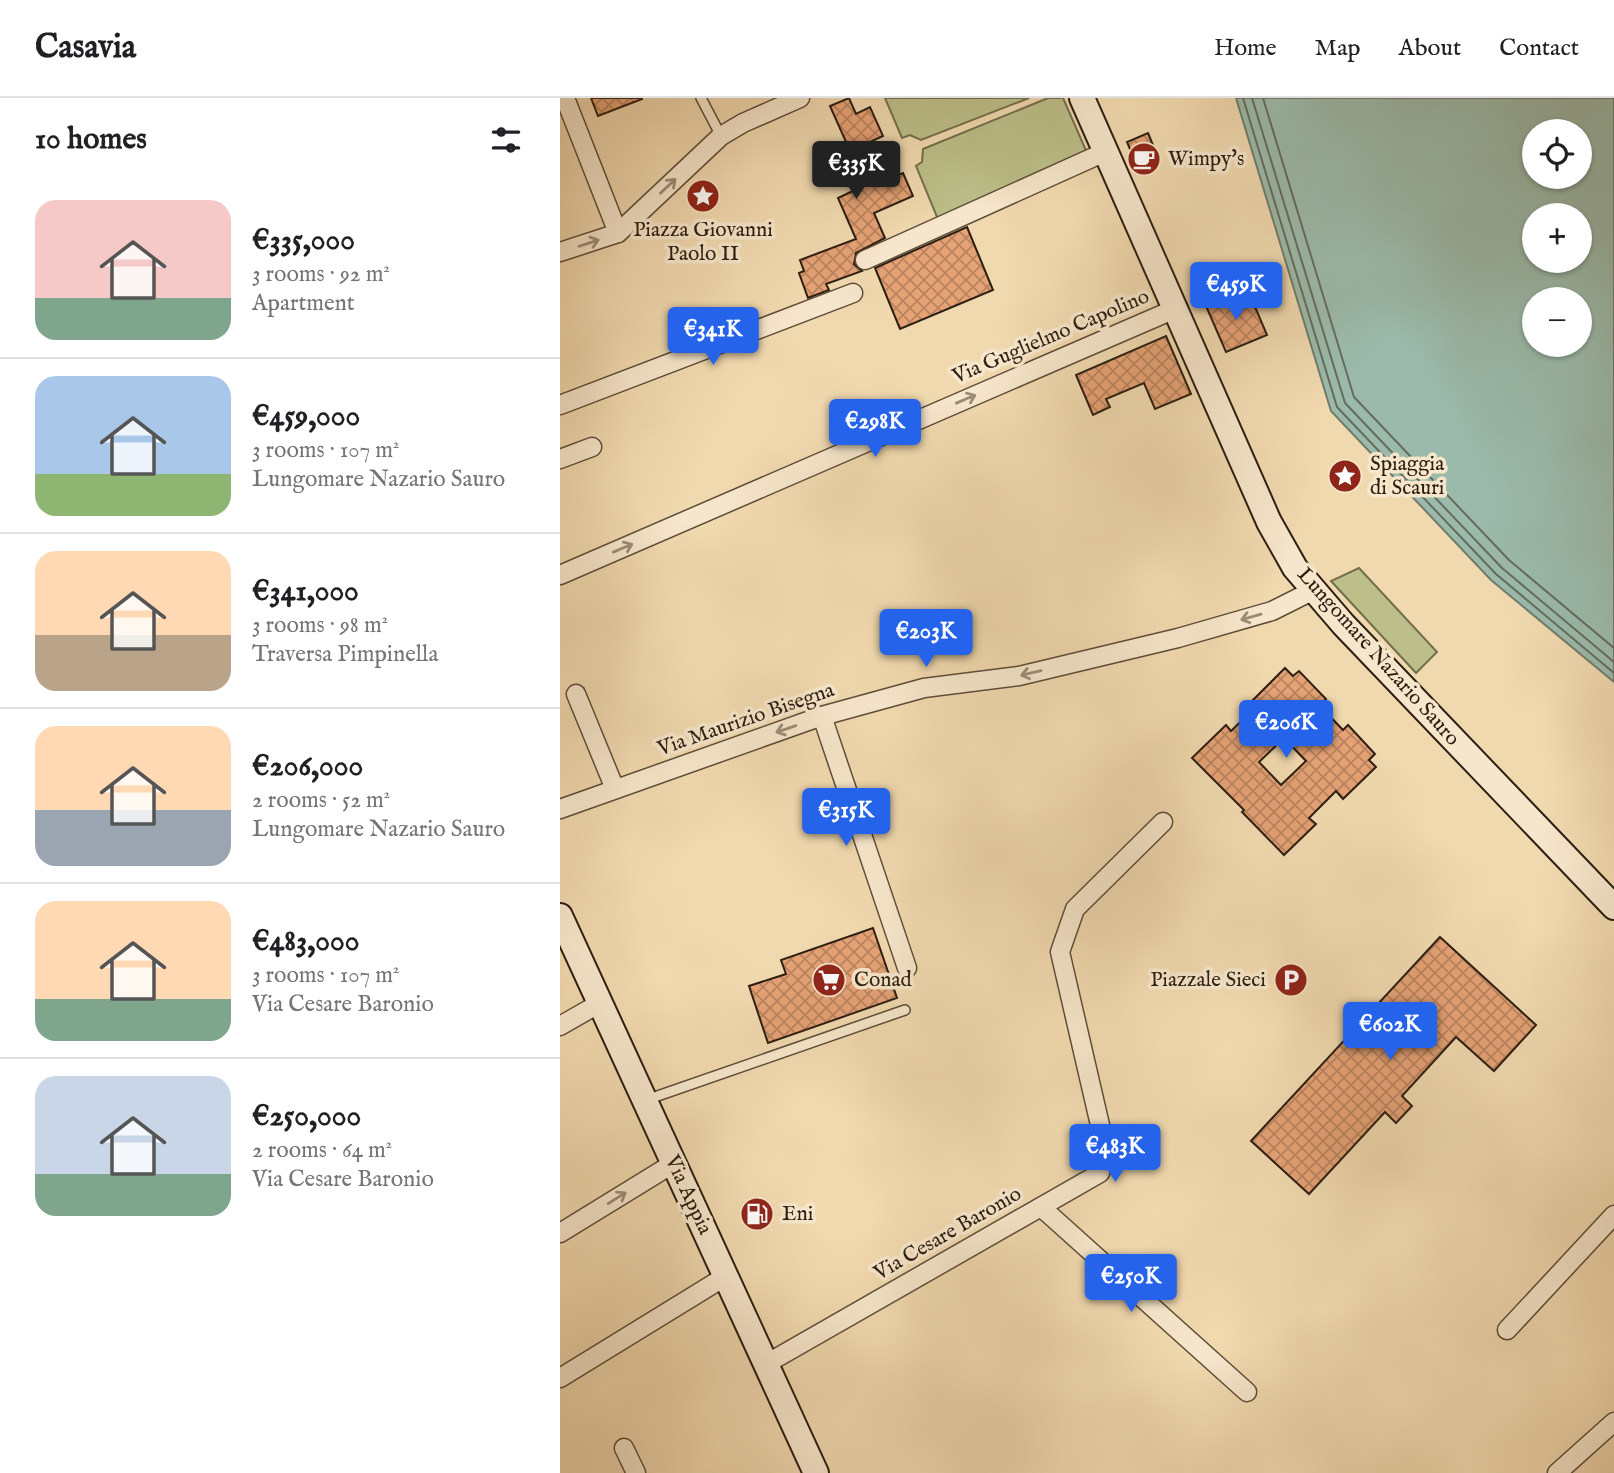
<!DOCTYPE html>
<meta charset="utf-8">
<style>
body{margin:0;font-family:"IM FELL English",serif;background:#f6f6f6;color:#202124;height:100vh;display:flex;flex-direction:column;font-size:26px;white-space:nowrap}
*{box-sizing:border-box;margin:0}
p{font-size:23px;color:#757577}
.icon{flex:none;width:38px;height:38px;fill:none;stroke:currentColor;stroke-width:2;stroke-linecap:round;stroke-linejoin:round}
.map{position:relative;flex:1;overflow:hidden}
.side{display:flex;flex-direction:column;background:#fff;width:560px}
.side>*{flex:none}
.buttons{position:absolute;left:962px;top:21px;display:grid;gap:14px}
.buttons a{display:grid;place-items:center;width:70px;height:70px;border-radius:50%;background:#fff;box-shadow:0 2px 5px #0004;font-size:35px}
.price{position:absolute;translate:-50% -60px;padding:0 16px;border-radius:7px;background:#2563eb;color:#fff;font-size:23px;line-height:46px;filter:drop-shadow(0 2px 4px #0008)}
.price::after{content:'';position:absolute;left:50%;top:42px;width:21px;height:16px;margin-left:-10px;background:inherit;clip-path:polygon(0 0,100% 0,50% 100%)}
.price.selected{background:#222;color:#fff}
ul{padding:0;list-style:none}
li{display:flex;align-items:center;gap:21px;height:175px;padding:0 35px}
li+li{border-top:2px solid #e0e0e0}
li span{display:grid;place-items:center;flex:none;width:196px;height:140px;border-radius:21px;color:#555}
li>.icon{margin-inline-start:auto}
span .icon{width:84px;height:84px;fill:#fffc;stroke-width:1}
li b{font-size:30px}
h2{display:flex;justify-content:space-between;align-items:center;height:84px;padding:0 35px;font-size:30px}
header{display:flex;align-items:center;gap:42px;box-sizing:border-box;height:98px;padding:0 35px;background:#fff;border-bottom:2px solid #e0e0e0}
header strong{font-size:33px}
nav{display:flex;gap:38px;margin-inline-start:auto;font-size:24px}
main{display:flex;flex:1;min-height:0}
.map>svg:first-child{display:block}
.green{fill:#bcbf89;stroke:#746e4d;stroke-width:2}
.water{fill:#9bbaab;stroke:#6f7c6d;stroke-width:2;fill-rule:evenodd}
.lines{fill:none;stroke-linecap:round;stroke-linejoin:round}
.shore{stroke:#646c5e;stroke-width:2}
.building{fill:url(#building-cross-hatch);stroke:#2c1e11;stroke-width:2;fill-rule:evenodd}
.lane-casing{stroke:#5d4d38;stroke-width:12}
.street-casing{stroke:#5d4d38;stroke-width:21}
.secondary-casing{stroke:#2c1e11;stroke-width:28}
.lane{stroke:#f6e6cb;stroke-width:9}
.street{stroke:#f6e6cb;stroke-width:18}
.secondary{stroke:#f6e6cb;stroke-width:24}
.oneway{stroke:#9b8c77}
.labels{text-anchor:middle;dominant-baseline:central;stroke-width:7;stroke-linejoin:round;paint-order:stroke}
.poi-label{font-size:21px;fill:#2c1e11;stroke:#f6e6cb;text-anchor:start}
.street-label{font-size:21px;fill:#2c1e11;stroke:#f6e6cb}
</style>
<header>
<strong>Casavia</strong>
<nav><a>Home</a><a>Map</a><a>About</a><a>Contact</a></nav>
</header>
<main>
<section class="side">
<h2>10 homes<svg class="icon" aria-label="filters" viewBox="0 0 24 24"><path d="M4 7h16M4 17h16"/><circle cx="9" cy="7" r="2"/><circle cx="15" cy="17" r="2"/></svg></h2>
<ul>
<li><span style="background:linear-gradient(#f6c9c9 70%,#7fa58c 0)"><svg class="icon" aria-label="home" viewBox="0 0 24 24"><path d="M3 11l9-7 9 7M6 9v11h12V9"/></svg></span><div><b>€335,000</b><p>3 rooms · 92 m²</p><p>Apartment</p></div></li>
<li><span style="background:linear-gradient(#a9c7e8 70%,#8fb573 0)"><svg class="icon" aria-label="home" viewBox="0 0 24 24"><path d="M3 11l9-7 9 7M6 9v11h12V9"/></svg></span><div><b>€459,000</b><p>3 rooms · 107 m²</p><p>Lungomare Nazario Sauro</p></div></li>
<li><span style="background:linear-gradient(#ffd9b3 60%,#b9a48a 0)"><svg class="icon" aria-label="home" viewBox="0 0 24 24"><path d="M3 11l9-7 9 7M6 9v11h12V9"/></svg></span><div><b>€341,000</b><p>3 rooms · 98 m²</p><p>Traversa Pimpinella</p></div></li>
<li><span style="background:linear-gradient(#ffd9b3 60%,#9aa5b1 0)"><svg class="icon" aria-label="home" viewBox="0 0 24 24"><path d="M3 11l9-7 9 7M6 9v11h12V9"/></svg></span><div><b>€206,000</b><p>2 rooms · 52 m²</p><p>Lungomare Nazario Sauro</p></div></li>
<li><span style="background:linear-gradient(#ffd9b3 70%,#7fa58c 0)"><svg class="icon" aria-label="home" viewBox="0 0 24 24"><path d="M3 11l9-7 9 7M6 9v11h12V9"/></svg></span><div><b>€483,000</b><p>3 rooms · 107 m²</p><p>Via Cesare Baronio</p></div></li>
<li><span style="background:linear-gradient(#c9d6e8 70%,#7fa58c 0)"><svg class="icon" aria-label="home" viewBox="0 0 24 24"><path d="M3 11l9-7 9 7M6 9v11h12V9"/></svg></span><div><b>€250,000</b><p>2 rooms · 64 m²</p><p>Via Cesare Baronio</p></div></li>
</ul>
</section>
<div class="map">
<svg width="1054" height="1375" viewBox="0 0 1054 1375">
<defs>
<pattern id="building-cross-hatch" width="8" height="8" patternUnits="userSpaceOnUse" patternTransform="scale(1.75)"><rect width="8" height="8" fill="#e5a275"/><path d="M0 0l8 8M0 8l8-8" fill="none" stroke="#ba835f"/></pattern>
</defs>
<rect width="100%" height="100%" fill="#f1d9af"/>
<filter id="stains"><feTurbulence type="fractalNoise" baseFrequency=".00286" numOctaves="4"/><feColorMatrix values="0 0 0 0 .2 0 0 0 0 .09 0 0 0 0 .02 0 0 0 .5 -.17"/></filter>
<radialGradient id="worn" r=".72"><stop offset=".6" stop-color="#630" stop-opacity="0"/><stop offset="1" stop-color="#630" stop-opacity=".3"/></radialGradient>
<g class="green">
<polygon points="325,0 469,0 361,42 350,37 342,40"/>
<polygon points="488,0 503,0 528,57 379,124 356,68 362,64 363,51"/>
<polygon points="799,470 877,554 856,575 771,483"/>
</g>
<path class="water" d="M676,0h378v584l-123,-102 -160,-169zM975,33h45v46h-45zM975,117h45v46h-45zM975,201h45v46h-45z"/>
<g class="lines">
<g class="shore">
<polyline points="683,0 777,309 936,476 1054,575"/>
<polyline points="692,0 785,305 942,470 1054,564"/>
<polyline points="703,0 794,299 949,462 1054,550"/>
</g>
</g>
<g class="building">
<polygon points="31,0 82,0 82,1 38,18"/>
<polygon points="289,0 296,16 310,9 323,38 312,43 329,81 343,75 353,98 314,115 325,140 296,155 294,166 302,173 266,186 269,192 248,200 239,175 244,173 240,162 296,141 278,100 295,92 289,77 299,73 270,8"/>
<polygon points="588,35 597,57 576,65 567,44"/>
<polygon points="407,129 433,192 340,231 315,170"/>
<polygon points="674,197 676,203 690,197 707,237 666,254 646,208"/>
<polygon points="606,238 631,296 595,311 584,285 546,301 550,309 533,317 516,277"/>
<path d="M725,570l8,8 6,-5 27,28 -6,7 23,24 5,-5 27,29 -6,6 7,7 -33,32 -7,-8 -27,27 7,6 -32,31 -42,-43 2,-2 -52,-52 34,-33 5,6 26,-25 -5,-5zM724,640l22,23 -25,24 -22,-23z"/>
<polygon points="313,830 337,900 208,945 189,888 226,876 221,862"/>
<polygon points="880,839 976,927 934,973 896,939 842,998 852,1008 836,1025 825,1014 749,1096 691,1043"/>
</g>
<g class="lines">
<defs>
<g id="lane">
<polyline points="141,0 161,38"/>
<polyline points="86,1002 345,912"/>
</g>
<g id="street">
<polyline points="5,0 58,135"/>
<polyline points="0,154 58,135 161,38 183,25 240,0"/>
<polyline points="305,162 545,54"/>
<polyline points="0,307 293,195"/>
<polyline points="0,361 32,349"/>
<polyline points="0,477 615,211"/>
<polyline points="16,596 55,691"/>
<polyline points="262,618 347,870"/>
<polyline points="0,711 262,618 364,590 459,578 618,540 712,513 754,492"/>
<polyline points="0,928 40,905"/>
<polyline points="481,1109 687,1294"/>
<polyline points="0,1135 114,1065"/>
<polyline points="947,1232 1054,1117"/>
<polyline points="206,1266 540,1075 546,1053 500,854 515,811 603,724"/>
<polyline points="0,1280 166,1178"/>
<polyline points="64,1350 76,1375"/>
<polyline points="997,1375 1054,1324"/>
</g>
<g id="secondary">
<polyline points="522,0 709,424 735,470 783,526 1054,809"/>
<polyline points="0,818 256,1375"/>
</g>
</defs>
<use href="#lane" class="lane-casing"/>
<use href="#street" class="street-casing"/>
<use href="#secondary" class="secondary-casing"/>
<use href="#lane" class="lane"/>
<use href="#street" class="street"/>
<use href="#secondary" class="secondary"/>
</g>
<defs><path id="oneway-shaft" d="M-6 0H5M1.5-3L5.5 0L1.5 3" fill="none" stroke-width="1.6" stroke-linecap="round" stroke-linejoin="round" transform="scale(1.75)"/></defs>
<g class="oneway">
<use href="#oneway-shaft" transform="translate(108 88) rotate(-43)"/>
<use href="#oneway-shaft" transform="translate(29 145) rotate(-18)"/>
<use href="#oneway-shaft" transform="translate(406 301) rotate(-23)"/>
<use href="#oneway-shaft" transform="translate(63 450) rotate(-23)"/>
<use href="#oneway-shaft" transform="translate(691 519) rotate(164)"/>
<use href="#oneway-shaft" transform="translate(471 575) rotate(167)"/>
<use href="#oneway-shaft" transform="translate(226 631) rotate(161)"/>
<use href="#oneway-shaft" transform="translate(57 1100) rotate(-32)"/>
</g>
<defs>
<symbol id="cafe-disc" viewBox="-11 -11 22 22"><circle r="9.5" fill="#8f2418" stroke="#f6e6cb"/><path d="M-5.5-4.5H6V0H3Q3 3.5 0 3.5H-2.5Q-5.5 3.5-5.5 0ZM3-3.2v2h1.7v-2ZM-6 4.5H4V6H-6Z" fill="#fff"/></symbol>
<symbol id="sight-disc" viewBox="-11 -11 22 22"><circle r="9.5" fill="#8f2418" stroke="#f6e6cb"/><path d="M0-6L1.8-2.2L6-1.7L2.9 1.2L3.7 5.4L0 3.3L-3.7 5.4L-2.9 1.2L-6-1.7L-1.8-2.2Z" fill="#fff"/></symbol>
<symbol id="supermarket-disc" viewBox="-11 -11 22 22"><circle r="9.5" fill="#8f2418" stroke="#f6e6cb"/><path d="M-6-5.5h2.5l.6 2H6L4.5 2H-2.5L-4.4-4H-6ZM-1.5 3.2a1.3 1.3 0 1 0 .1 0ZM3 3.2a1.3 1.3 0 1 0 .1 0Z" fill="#fff"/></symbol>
<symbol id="parking-disc" viewBox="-11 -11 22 22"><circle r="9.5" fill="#8f2418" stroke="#f6e6cb"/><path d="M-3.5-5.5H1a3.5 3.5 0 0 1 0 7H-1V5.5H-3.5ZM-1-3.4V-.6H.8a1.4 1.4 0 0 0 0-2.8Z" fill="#fff"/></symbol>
<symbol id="fuel-disc" viewBox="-11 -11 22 22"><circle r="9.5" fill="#8f2418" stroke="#f6e6cb"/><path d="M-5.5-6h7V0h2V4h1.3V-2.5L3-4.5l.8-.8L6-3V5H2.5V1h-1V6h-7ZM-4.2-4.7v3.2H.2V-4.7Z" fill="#fff"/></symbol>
</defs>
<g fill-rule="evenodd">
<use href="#cafe-disc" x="565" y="42" width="38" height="38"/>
<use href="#sight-disc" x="124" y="79" width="38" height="38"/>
<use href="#sight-disc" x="766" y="359" width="38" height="38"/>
<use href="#supermarket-disc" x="250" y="863" width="38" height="38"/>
<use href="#parking-disc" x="712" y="863" width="38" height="38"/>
<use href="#fuel-disc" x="178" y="1097" width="38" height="38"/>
</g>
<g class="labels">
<g class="poi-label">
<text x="608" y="61">Wimpy's</text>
<text x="143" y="132" text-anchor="middle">Piazza Giovanni<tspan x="143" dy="24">Paolo II</tspan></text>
<text x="810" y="366">Spiaggia<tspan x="810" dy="24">di Scauri</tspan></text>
<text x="294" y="882">Conad</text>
<text x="706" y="882" text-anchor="end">Piazzale Sieci</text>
<text x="222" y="1116">Eni</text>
</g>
<g class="street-label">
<text transform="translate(491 239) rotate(-23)">Via Guglielmo Capolino</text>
<text transform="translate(818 559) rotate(48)">Lungomare Nazario Sauro</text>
<text transform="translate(186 622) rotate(-19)">Via Maurizio Bisegna</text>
<text transform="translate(128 1097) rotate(65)">Via Appia</text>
<text transform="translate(388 1136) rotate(-30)">Via Cesare Baronio</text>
</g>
</g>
<rect width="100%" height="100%" filter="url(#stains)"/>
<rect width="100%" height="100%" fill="url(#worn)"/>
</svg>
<div class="buttons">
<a><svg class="icon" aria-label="locate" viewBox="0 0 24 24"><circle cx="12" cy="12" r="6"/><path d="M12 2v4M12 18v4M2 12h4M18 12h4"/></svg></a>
<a>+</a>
<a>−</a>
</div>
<b class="price selected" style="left:296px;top:103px">€335K</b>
<b class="price" style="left:676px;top:224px">€459K</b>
<b class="price" style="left:153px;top:269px">€341K</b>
<b class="price" style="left:315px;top:361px">€298K</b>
<b class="price" style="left:366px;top:571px">€203K</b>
<b class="price" style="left:726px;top:662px">€206K</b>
<b class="price" style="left:286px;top:750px">€315K</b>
<b class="price" style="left:830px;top:964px">€602K</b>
<b class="price" style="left:555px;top:1086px">€483K</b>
<b class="price" style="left:571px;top:1216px">€250K</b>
</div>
</main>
